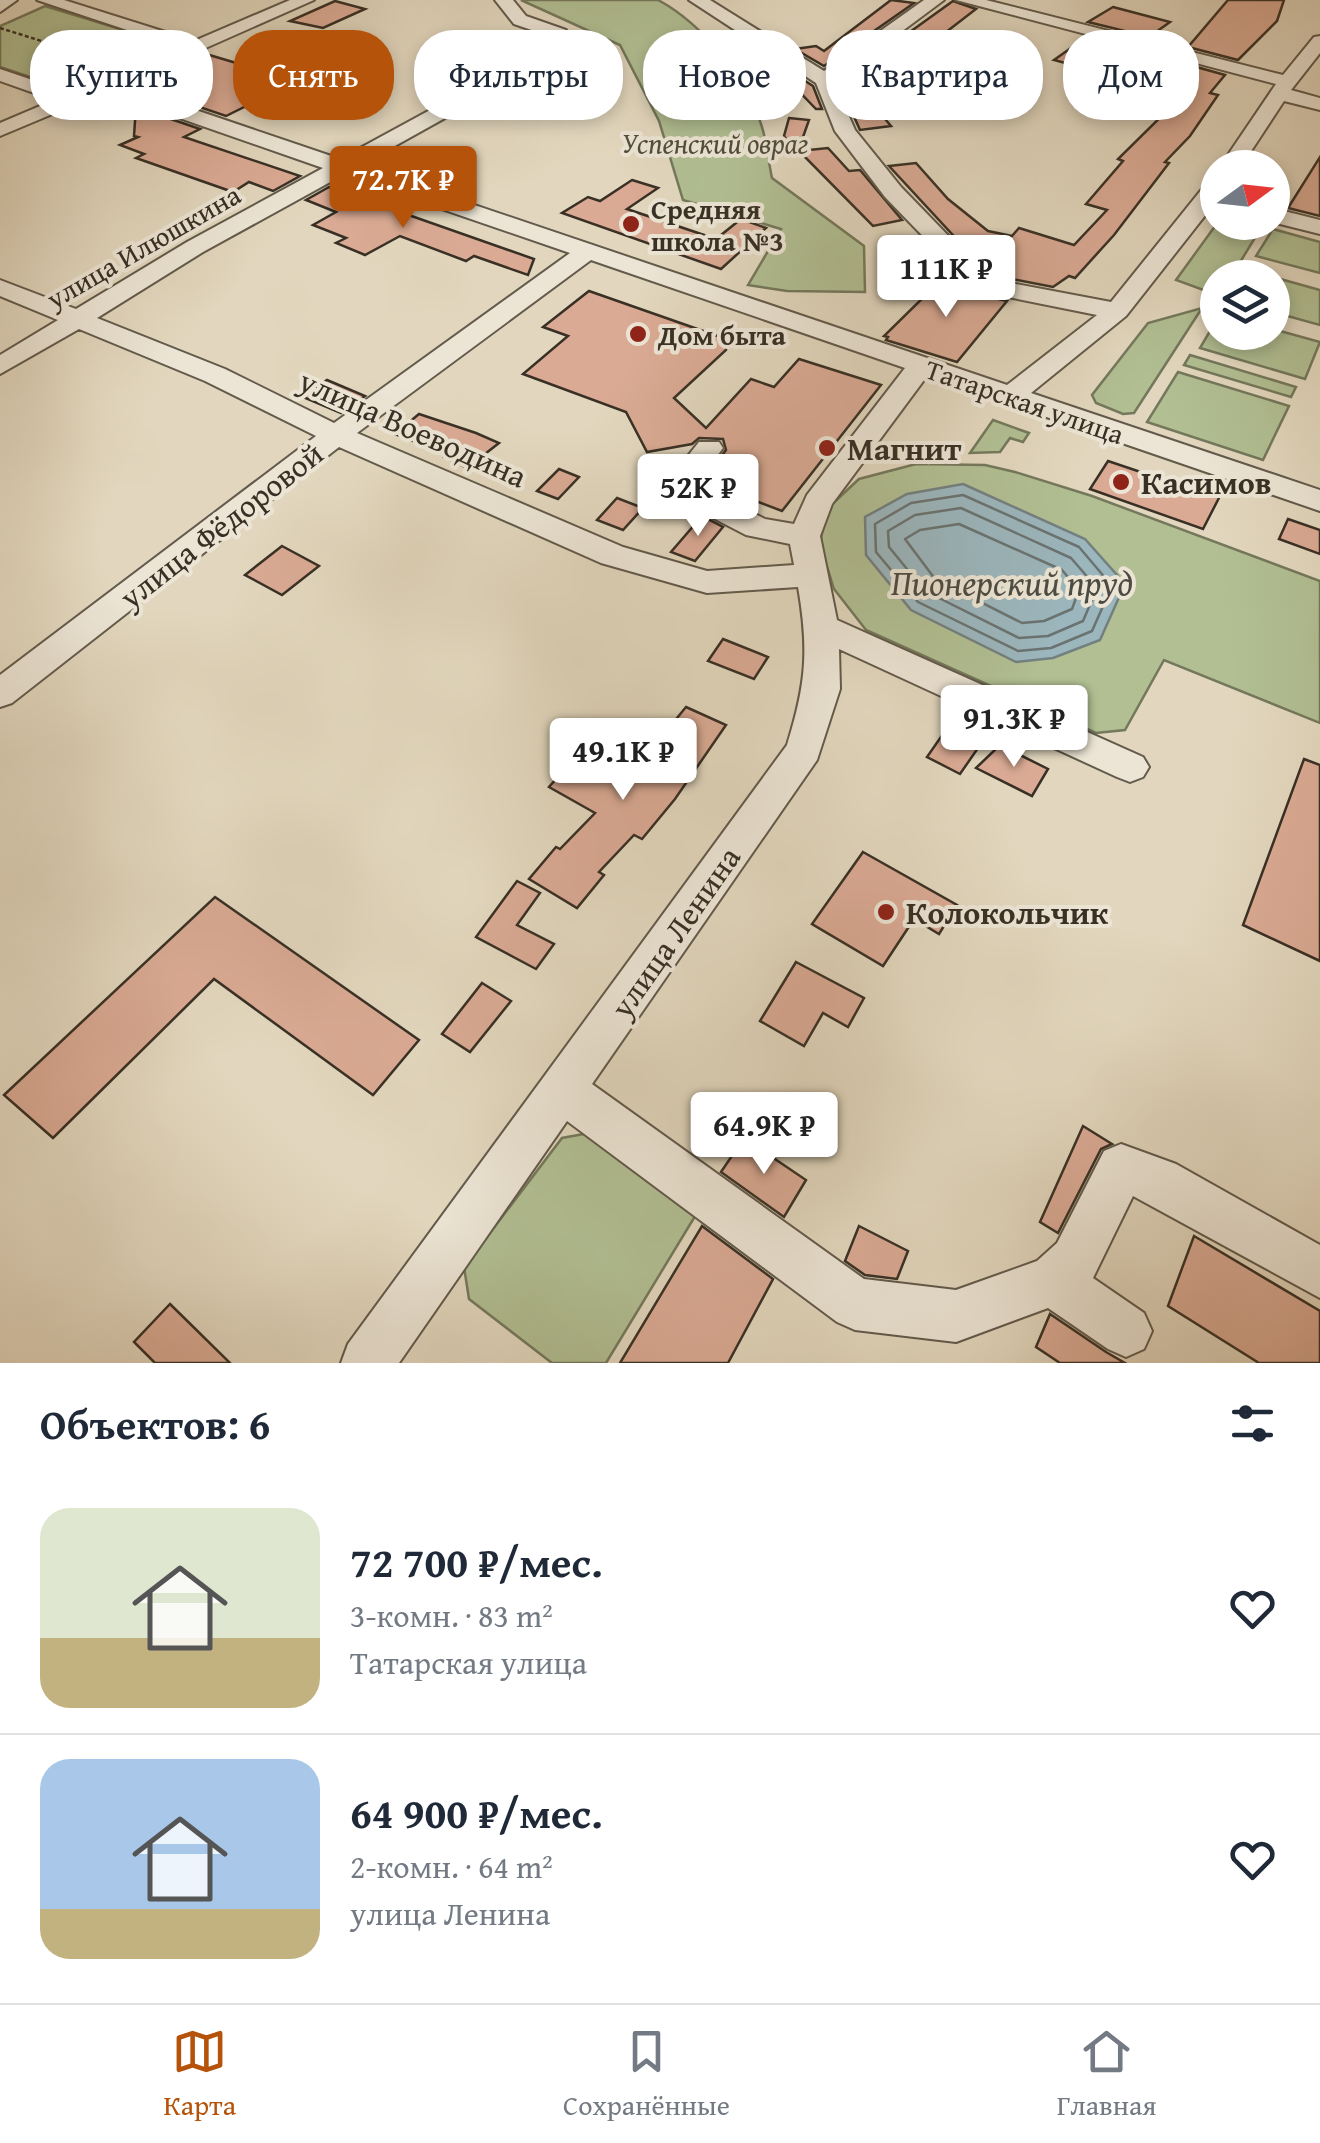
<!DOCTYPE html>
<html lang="ru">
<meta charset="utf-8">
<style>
body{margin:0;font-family:"Gentium Book Plus",serif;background:#f2f2f3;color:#1f2937;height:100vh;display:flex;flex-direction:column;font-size:38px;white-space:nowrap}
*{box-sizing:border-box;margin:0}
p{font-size:32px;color:#747a83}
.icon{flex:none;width:55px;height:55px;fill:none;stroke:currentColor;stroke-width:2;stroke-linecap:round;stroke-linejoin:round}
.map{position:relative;height:1363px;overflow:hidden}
.side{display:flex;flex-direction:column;background:#fff;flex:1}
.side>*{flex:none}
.banner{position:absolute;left:30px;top:30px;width:1260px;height:90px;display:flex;gap:20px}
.needle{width:65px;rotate:75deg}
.tools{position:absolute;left:1200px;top:150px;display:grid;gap:20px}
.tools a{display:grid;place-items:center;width:90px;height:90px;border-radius:50%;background:#fff;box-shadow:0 5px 15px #0003;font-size:50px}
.price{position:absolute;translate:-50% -85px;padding:0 22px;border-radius:10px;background:#fff;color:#222;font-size:32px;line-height:65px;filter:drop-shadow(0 2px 5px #0008)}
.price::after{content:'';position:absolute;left:50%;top:60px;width:30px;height:22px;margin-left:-15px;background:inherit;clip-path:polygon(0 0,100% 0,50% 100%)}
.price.current{background:#b45309;color:#fff}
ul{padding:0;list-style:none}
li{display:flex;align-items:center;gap:30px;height:250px;padding:0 40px}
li+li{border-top:2px solid #e0e1e3}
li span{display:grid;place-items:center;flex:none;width:280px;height:200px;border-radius:30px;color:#555}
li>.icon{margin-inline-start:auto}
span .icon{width:120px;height:120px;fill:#fffc;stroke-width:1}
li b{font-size:42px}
h2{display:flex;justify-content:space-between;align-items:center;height:120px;padding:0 40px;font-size:42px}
.pill{padding:0 35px;border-radius:40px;background:#fff;box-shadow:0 5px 15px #0003;font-size:35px;line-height:90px}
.pill.current{background:#b45309;color:#fff}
.tab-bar{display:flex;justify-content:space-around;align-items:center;height:140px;border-top:2px solid #e0e1e3;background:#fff;font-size:28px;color:#747a83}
.tab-bar a{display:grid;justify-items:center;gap:5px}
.tab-bar .current{color:#b45309}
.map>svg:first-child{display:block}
.green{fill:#b1bf93;stroke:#74785c;stroke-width:2.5}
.water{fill:#9bb6bd;stroke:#738080;stroke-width:2.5}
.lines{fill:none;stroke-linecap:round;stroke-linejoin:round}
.shore{stroke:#6a7371;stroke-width:2.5}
.building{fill:#daaa94;stroke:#383025;stroke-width:2.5}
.minor-casing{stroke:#625a4b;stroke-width:4}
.path{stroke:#383025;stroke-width:2.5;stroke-dasharray:4 2.5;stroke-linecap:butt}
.minor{fill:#ece5d5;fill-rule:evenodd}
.poi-dot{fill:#8f2418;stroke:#ece5d5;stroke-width:4}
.labels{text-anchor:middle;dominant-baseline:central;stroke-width:8;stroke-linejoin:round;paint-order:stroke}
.far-park-label{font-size:28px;font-style:italic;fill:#504d3b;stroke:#ece5d5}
.far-poi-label{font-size:28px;font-weight:bold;fill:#383025;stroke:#ece5d5;text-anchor:start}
.far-street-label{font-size:28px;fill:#383025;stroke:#ece5d5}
.street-label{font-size:32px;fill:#383025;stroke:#ece5d5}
.poi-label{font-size:32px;font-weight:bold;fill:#383025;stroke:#ece5d5;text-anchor:start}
.water-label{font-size:35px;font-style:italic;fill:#4c4b43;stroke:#ece5d5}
</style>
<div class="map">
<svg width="1320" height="1363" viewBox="0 0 1320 1363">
<rect width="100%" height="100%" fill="#e2d7be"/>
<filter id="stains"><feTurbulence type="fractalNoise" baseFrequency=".002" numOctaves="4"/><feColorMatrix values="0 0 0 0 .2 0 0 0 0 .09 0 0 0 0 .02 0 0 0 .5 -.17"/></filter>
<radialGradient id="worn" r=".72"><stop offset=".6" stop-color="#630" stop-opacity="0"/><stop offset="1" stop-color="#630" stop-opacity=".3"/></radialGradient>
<g class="green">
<path d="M521,0h137c43,23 88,77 103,124 6,17 7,36 11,54l92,68 1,46 -78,-1 -39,-6 33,-56 -98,-29 -24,-79 -39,-76z"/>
<polygon points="45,6 179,47 75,92 0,67 0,26"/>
<polygon points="1218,222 1264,223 1231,277 1218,278 1217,295 1176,280"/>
<polygon points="1273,229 1320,242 1320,273 1256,256"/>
<polygon points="1248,270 1320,290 1320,325 1273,312 1272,278 1244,277"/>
<polygon points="1202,308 1134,413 1123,414 1096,403 1092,395 1148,323"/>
<polygon points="1217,319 1218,332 1272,332 1273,329 1320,342 1305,379 1200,348"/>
<polygon points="1190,355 1296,387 1291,397 1184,365"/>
<polygon points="1178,372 1289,406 1263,460 1147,422"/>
<polygon points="993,420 1029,433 1023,442 1010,438 1000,452 970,453"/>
<polygon points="916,464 985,465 1015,472 1092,496 1320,581 1320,723 1164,660 1125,730 1096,733 866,630 834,589 820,544 826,510 859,479"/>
<polygon points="589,1133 700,1208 606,1363 552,1363 469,1299 464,1267 562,1138"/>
</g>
<polygon class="water" points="963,484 1085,539 1125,584 1100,640 1053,658 1016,662 911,610 866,555 865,517 907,494"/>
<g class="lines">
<g class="shore">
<polygon points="963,495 1079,547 1112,586 1092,631 1051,648 1018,651 918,602 876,552 875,524 911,503"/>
<polygon points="961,508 1071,558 1097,588 1083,621 1048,636 1019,638 925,591 889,547 888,531 915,515"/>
<polygon points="959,524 1062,570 1079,590 1072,609 1044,621 1022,623 935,579 905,539 920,530"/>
</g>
</g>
<g class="building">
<polygon points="891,0 914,3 824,66 795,49 816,46 824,51"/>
<polygon points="1228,0 1284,0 1277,21 1238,60 1188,47"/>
<polygon points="335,1 365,9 323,28 290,21"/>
<polygon points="953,1 976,9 875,87 883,89 869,100 891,126 860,130 839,83"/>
<polygon points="1113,7 1170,22 1149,37 1088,22"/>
<polygon points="1085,38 1132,50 1102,73 1054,60"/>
<polygon points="762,53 813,86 822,109 816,109"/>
<polygon points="206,54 273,74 295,82 226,116 137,86"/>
<polygon points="1175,61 1225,75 1210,93 1218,95 1190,136 1165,162 1169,163 1114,235 1075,278 1069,276 1053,287 1007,278 964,247 889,166 916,163 948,199 988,231 1012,236 1019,228 1074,245 1107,210 1086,204 1123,161 1118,159 1180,98 1168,95 1188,76 1167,71"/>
<polygon points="136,107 200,129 184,137 300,176 273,191 249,182 233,192 136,158 144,154 120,145 138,137 134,136"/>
<polygon points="789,118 809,120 797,154 784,136"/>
<polygon points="828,148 849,171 860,170 902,220 873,226 799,151"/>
<polygon points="1320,157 1320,216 1288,208"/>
<polygon points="632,180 658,188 627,209 716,239 741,219 766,228 721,269 562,213 588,197 600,201"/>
<polygon points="329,187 534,259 528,275 474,256 466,261 400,236 365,255 336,243 346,238 313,225 336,212 306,200"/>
<polygon points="960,276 986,296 1007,301 957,362 886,340 888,337 884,336 940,281 948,284"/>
<polygon points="589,291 726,339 726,350 674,398 706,428 751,379 774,387 799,359 881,385 782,511 748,498 743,504 722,493 724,490 702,482 726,450 723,439 699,438 692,444 647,452 626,412 523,374 568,336 543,327"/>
<polygon points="327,380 365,396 341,413 303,397"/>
<polygon points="419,414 476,433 499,443 467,468 444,457 447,454 395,434"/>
<polygon points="1108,461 1185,487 1188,481 1222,492 1203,529 1090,489"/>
<polygon points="559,469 579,477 558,499 537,491"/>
<polygon points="617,498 643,508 623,530 597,520"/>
<polygon points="702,516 723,527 695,561 671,552"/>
<polygon points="1288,519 1320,530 1320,554 1279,539"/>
<polygon points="282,546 319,566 282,595 245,575"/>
<polygon points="723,639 768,657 754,679 708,661"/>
<polygon points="686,707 726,725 675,799 642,839 634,835 599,872 604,875 577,908 529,879 556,847 560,849 595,813 549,787 575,758 619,782 660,725 668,729"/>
<polygon points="945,731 978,748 960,774 927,757"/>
<polygon points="1000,745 1048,769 1032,796 976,768"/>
<polygon points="1304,759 1320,765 1320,961 1243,925"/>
<polygon points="863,852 957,905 939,934 914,919 883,966 812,924"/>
<polygon points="517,881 540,893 517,925 554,944 536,969 476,937"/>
<polygon points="215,897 419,1040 373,1095 214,979 53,1138 4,1095"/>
<polygon points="796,962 864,998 848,1027 823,1013 804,1046 760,1021"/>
<polygon points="482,983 511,1001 470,1052 442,1034"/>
<polygon points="1083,1126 1112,1144 1101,1149 1058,1233 1040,1222"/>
<polygon points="744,1138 806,1180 784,1217 721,1172"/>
<polygon points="702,1226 773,1279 728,1363 620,1363"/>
<polygon points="859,1226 908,1251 897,1279 865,1275 845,1261"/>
<polygon points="1194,1236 1320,1311 1320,1363 1259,1363 1168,1306"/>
<polygon points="170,1304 230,1363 155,1363 134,1342"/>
<polygon points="1050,1314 1106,1352 1125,1363 1060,1363 1036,1347"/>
</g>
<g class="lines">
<defs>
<g id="minor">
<polygon points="0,0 17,0 0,12"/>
<path d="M37,0h27l130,41 96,-41h24l-192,85 218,74 213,-116 -1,-6 -38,-13 -19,-24h18l13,16 40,14 6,15 -3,4 -210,117 648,219 90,-70 -109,-22 -42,-33 -61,-63 -50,-66 -19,-48 -127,-83h21l114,71 100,-71h20l-110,82 21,48 46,57 61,63 43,32 106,20 99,-123 8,-1v21l-92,117 -95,77 289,97v21l-393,-135 -95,128 -12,32 17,84 306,137 6,10 -6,10 -13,5 -13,-5 -278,-128 1,40 -23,71 -225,324 272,195 92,11 81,-29 20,-18 47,-92 17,-7 55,20 144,81v53l-187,-102 -40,82 51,35 8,18 -8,18 -18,8 -18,-8 -60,-41 -92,34 -101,-12 -18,-8 -270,-201 -168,242h-58l7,-19 439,-599c19,-61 22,-95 11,-158l-91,6 -106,-30 -262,-116 -327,256 -12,4v-32l316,-239 -111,-55 -126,-52 -79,45v-19l58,-35 -58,-24v-16l76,29 111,-67 136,-74 -218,-76 -105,44v-13l54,-23 -54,-19v-12l71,24 107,-46zM343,175l227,78 -236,170 -109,-54 -128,-51 106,-66zM591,260l314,108 -98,127 -13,29 -29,-5 -69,-35 27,-36 -4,-6h-20l-36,45 4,7 79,41 44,9 4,21 -87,6 -84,-24 -266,-114z"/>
<polygon points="956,0 986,0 1283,75 1314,37 1320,36 1320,53 1291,90 1320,98 1320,110 1284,101 1240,168 1219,168 1276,84"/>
<polygon points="1272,208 1320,220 1320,234 1272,222"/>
</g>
</defs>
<use href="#minor" class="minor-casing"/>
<polyline class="path" points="0,28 112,63"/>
<use href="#minor" class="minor"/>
</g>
<g class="poi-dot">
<circle cx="631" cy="224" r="10"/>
<circle cx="638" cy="334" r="10"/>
<circle cx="827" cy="448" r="10"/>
<circle cx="1121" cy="482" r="10"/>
<circle cx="886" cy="912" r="10"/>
</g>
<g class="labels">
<g class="far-park-label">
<text x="715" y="142">Успенский овраг</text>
</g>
<g class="far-poi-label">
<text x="651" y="208">Средняя<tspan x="651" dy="32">школа №3</tspan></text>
<text x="658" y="334">Дом быта</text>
</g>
<g class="far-street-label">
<text transform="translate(143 246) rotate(-30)">улица Илюшкина</text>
<text transform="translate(1025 401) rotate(19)">Татарская улица</text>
</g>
<g class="street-label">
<text transform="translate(413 428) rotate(24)">улица Воеводина</text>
<text transform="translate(221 525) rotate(-38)">улица Фёдоровой</text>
<text transform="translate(675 932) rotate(-55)">улица Ленина</text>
</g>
<g class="poi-label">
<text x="847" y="448">Магнит</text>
<text x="1141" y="482">Касимов</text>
<text x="906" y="912">Колокольчик</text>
</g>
<g class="water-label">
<text x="1012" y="582">Пионерский пруд</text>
</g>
</g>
<rect width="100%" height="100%" filter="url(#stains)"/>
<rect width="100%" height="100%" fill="url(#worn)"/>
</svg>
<div class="tools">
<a><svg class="needle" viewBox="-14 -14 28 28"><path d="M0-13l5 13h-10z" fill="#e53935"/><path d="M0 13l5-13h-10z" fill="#747a83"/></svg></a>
<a><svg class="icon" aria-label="layers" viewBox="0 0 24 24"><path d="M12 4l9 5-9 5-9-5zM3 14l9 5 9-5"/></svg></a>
</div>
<b class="price current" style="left:403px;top:231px">72.7K ₽</b>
<b class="price" style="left:946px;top:320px">111K ₽</b>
<b class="price" style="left:698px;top:539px">52K ₽</b>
<b class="price" style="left:1014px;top:770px">91.3K ₽</b>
<b class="price" style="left:623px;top:803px">49.1K ₽</b>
<b class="price" style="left:764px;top:1177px">64.9K ₽</b>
<div class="banner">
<a class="pill">Купить</a>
<a class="pill current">Снять</a>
<a class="pill">Фильтры</a>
<a class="pill">Новое</a>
<a class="pill">Квартира</a>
<a class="pill">Дом</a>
</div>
</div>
<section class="side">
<h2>Объектов: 6<svg class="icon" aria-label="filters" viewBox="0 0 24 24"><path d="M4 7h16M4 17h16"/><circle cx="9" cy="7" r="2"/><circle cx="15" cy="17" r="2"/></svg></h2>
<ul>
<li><span style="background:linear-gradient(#dfe7d0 65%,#c2b280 0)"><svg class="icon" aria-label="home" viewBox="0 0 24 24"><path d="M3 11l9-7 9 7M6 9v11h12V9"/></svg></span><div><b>72 700 ₽/мес.</b><p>3-комн. · 83 m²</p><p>Татарская улица</p></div><svg class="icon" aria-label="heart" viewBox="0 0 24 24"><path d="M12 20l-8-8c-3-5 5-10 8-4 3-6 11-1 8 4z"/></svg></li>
<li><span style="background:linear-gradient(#a9c7e8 75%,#c2b280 0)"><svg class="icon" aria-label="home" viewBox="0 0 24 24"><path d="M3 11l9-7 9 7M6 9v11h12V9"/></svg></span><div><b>64 900 ₽/мес.</b><p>2-комн. · 64 m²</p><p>улица Ленина</p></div><svg class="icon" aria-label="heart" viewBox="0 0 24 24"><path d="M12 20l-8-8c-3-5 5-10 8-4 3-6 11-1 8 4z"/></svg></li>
</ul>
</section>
<nav class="tab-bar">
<a class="current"><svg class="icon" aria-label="map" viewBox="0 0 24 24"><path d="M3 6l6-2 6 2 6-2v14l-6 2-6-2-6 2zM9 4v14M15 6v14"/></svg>Карта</a>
<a><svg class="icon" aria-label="saved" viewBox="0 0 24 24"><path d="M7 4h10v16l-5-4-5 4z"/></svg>Сохранённые</a>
<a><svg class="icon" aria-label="home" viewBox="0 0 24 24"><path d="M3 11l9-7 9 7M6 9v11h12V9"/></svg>Главная</a>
</nav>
